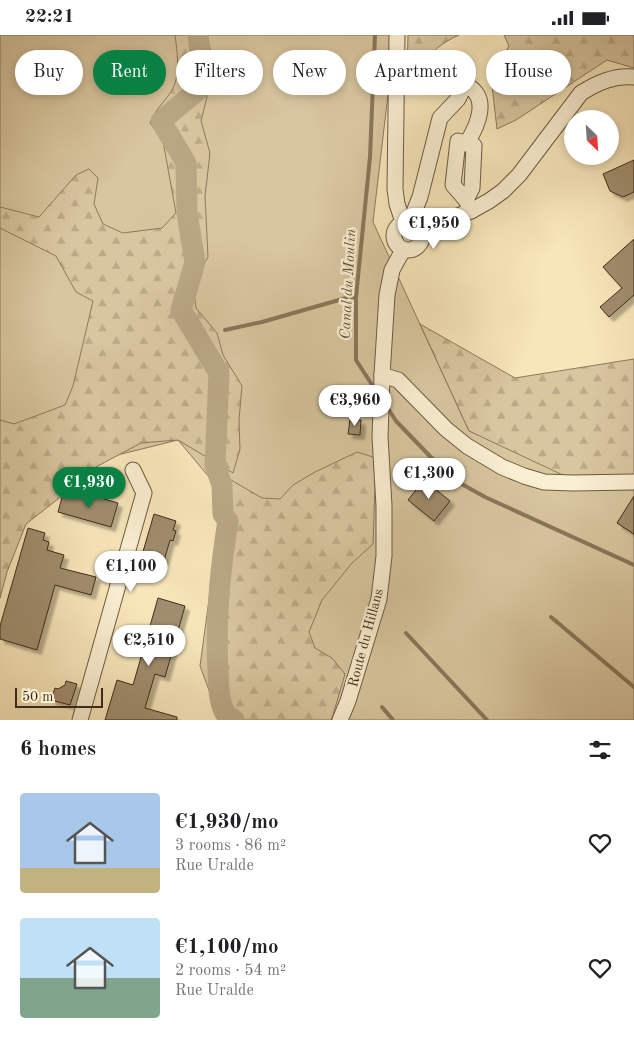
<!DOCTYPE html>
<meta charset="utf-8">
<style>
body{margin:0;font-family:"Old Standard TT",serif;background:#f6f6f6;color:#202124;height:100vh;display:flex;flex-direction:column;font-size:19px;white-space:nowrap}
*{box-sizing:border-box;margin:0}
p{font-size:16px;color:#757577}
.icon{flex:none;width:28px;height:28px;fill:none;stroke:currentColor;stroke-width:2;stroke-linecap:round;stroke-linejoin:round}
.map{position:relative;height:685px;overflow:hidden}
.panel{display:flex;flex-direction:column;background:#fff;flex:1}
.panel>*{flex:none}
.banner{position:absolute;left:15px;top:15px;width:605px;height:45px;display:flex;gap:10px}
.needle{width:32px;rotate:155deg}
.tools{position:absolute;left:564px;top:75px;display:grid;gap:10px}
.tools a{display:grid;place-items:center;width:55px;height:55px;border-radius:50%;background:#fff;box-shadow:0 2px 8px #0003;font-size:25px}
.scale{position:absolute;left:15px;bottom:12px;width:88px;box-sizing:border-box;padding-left:5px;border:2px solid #412c1a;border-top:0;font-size:14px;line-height:18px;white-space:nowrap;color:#412c1a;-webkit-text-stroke:4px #faefd2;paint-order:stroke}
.price{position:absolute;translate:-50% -42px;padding:0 11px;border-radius:18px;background:#fff;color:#222;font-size:16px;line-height:32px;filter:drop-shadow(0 1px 2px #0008)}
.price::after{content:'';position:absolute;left:50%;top:30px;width:15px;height:11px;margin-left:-8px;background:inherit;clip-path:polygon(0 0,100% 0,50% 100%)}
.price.on{background:#0b8043;color:#fff}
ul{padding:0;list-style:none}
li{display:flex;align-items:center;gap:15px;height:125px;padding:0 20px}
li span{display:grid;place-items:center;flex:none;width:140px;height:100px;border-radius:5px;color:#555}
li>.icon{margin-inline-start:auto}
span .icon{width:60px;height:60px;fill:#fffc;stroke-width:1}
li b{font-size:21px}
h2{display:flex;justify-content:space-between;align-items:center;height:60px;padding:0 20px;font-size:21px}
.chip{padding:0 18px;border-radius:22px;background:#fff;box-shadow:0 2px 8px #0003;font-size:18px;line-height:45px}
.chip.on{background:#0b8043;color:#fff}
.status{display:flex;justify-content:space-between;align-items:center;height:35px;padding:0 25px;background:#fff;direction:ltr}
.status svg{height:14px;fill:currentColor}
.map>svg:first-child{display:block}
.green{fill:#d8c69f;stroke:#8c795c}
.forest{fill:url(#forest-firs);stroke:#8c795c}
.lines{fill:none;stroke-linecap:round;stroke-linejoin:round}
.stream{stroke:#89765a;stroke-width:4}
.river{stroke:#b9a784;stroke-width:21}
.building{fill:#a08d6d;stroke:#412c1a;filter:url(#shadow)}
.minor-casing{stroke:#6e5a42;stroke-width:17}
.minor{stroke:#faefd2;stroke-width:15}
.labels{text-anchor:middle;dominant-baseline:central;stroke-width:4.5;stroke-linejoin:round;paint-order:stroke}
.street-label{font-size:14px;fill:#412c1a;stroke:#faefd2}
.water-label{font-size:15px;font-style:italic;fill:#65513a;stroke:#faefd2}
</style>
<div class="status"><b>22:21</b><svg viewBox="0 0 49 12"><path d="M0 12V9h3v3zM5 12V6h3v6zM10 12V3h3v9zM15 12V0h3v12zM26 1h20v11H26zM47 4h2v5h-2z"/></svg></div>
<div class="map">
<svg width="634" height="685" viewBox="0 0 634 685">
<defs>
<pattern id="forest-firs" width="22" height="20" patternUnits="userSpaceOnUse" patternTransform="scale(1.25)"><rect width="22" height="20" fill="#d8c69f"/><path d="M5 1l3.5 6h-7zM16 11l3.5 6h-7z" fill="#ba8"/></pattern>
<filter id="shadow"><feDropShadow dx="4.5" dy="4.5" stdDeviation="1" flood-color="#0004"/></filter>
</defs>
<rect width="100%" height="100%" fill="#f7e6ba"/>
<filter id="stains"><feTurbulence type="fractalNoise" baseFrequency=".004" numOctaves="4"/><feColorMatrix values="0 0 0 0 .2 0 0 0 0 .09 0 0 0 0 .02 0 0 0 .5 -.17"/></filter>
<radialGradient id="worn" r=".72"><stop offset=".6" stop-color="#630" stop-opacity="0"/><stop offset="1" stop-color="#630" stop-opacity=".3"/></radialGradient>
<polygon class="green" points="0,0 395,0 373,187 469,396 634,443 634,685 220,685 200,631 215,520 223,479 209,442 178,405 85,428 0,480"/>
<g class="forest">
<path d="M175,0h31l9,30 -14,56 9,32 -5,43 3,61 -15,25 3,26 21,25 6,22 19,31 -3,34 1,29 -7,24 -55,-33 -37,3 -45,24 -24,21 -46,36 -19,48 -7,26v-178l14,4 51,-19 8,-19 20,-85 -17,-9 -20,-36 -56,-28v-21l39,10 37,-42 13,-6 9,9 -4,26 9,20 20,9 39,-5 14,-15 -13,-72 -13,-18c5,-14 15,-21 22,-33 9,-16 5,-38 3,-55z"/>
<path d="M408,0h51c-14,6 -33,19 -38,34 -2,5 -2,11 -3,16l-11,-8z"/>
<polygon points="504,0 634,0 634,33 607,25 516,85 497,94 491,42 509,11"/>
<polygon points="420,289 515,343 634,324 634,443 567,442 469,396"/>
<polygon points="357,417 376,423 373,509 352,528 322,565 309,597 315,613 332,623 345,639 333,680 331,685 238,685 222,668 219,647 218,575 225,501 222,450 231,445 262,463 280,464 293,450 315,437"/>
</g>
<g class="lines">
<g class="stream">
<polyline points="375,0 370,122 356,262 356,325 376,356"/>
<polyline points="225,295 262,287 346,263 356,262"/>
<polyline points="387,372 396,386 451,443 485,462 634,530"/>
<polyline points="551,582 634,652"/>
<polyline points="406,598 487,685"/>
<polyline points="382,672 393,685"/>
</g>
<path class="river" d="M198,0l6,50 -43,36 25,42 1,50 8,49 -14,48 38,63 -4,92 7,20 1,29 5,7c-8,49 -13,100 -10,150 1,14 0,29 7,42 2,3 6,5 9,7"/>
</g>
<g class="building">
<polygon points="634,125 634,157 623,162 610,156 603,139"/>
<polygon points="634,204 634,260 609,282 600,272 622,253 603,232"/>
<polygon points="350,385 361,385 360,400 348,399"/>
<polygon points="424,445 450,466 434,486 408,465"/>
<polygon points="80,457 118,468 111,492 58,477 63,459 78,464"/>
<polygon points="634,461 634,499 617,488"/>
<polygon points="154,479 176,486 173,495 176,496 173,506 170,505 164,526 142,520"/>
<polygon points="28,493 45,498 43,505 49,507 47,515 64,520 60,533 96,542 91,560 55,550 37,615 0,604 0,591"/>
<polygon points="158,563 185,571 165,642 155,639 145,673 177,682 177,685 105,685 117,645 133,650"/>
<polygon points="66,646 77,649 70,670 51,665 55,653 58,654 65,650"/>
</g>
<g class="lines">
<defs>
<g id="minor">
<polyline points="397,0 395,154 397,169 403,187"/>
<polyline points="466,165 472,153 474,111 458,106 453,150 466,165 471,176"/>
<circle cx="408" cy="201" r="14"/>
<path d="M410,187l10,-25 20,-79 18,-19 7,-14c26,10 13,41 1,59"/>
<path d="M421,195l50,-19 18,-10 14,-10 16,-16 62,-82c16,-10 33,-18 53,-16"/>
<polyline points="382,340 398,345 446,394 467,411 502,432 524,441 544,447 573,448 634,447"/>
<polyline points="80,685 144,458 133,435"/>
<polyline points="340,685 348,666 379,564 384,521 384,471 380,402 382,340 387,260 392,235 403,215"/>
</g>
</defs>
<use href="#minor" class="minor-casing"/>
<use href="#minor" class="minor"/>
</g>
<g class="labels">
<g class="street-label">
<text transform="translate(366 603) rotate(-75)">Route du Hillans</text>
</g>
<g class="water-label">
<text transform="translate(349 249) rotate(-87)">Canal du Moulin</text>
</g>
</g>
<rect width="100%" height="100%" filter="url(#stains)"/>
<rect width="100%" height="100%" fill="url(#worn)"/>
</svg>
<div class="tools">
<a><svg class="needle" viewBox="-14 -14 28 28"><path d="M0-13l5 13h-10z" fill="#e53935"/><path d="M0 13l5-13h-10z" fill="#757577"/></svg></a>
</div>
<div class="scale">50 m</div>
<b class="price" style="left:434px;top:215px">€1,950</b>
<b class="price" style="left:355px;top:392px">€3,960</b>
<b class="price" style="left:429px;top:465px">€1,300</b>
<b class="price on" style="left:89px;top:474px">€1,930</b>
<b class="price" style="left:131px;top:558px">€1,100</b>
<b class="price" style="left:149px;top:632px">€2,510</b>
<div class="banner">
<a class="chip">Buy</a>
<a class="chip on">Rent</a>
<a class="chip">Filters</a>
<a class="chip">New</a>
<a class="chip">Apartment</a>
<a class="chip">House</a>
</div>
</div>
<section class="panel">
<h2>6 homes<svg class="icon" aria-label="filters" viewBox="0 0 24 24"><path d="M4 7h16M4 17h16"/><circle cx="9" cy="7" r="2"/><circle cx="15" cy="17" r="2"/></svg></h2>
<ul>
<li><span style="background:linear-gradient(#a9c7e8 75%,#c2b280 0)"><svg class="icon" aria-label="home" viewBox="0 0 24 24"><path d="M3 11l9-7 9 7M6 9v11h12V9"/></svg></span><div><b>€1,930/mo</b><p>3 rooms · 86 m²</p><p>Rue Uralde</p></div><svg class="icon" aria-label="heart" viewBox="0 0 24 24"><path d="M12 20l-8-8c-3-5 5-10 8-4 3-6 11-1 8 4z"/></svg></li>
<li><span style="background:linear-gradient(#bfe0f5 60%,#7fa58c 0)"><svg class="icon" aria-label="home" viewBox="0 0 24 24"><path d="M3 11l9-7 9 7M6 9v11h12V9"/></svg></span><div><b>€1,100/mo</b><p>2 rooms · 54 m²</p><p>Rue Uralde</p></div><svg class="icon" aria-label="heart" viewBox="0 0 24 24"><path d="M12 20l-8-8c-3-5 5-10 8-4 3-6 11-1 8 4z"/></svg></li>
</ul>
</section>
